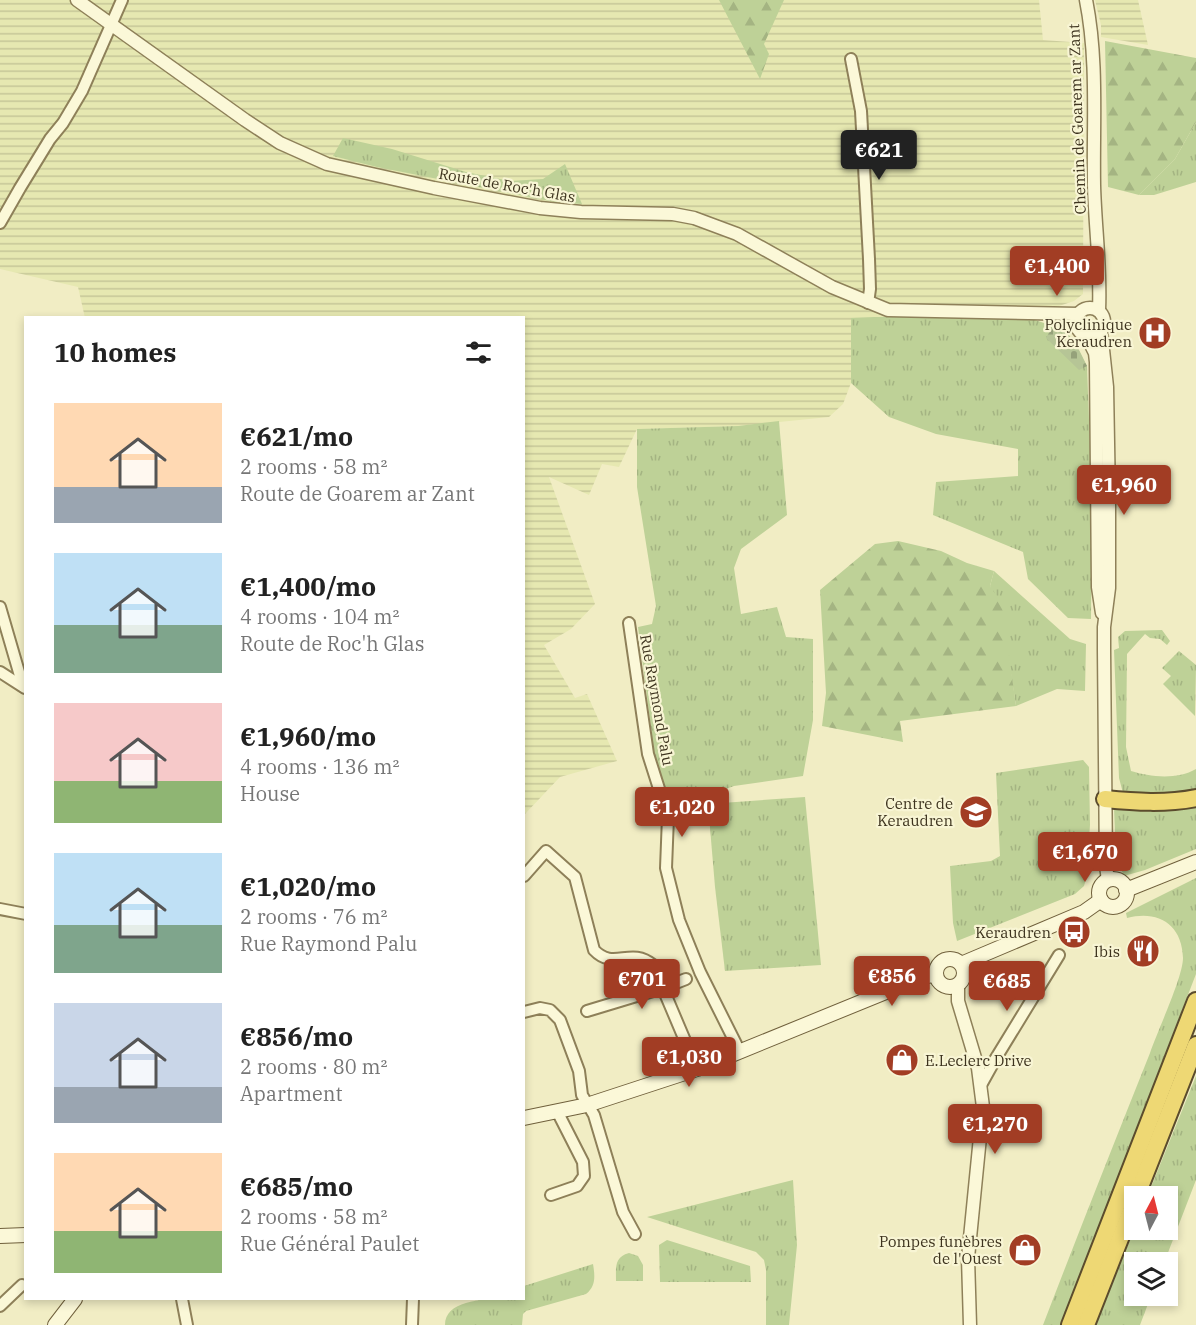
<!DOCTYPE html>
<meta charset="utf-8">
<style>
body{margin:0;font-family:"IBM Plex Serif",serif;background:#f2f2f2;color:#222;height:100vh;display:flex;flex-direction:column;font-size:22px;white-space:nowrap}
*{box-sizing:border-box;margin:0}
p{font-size:20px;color:#767676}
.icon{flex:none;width:33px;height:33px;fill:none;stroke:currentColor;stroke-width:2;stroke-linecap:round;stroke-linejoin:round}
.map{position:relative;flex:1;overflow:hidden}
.sheet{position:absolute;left:24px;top:316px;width:501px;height:984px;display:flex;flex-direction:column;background:#fff;border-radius:0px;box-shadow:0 3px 9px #0003}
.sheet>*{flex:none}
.needle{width:39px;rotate:7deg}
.fabs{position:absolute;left:1124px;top:1186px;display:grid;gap:12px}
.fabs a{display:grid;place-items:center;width:54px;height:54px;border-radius:0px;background:#fff;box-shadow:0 3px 9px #0003;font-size:30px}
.price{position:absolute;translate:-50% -51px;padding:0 14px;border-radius:6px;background:#a23d24;color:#fff;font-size:20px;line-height:39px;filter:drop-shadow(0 2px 3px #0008)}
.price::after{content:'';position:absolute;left:50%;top:36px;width:18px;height:14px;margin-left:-9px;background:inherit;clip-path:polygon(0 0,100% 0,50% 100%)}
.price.active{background:#222;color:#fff}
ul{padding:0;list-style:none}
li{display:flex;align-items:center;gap:18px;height:150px;padding:0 30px}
li span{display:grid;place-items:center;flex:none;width:168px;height:120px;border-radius:0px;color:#555}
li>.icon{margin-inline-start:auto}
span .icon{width:72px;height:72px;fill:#fffc;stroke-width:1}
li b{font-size:26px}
h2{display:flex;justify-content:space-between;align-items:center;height:72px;padding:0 30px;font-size:26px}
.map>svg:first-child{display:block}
.farmland{fill:url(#farmland-rules)}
.grass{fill:url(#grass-tufts)}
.forest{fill:url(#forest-firs)}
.cemetery{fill:url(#cemetery-stones)}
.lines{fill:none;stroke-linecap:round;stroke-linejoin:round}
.minor-casing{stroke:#8e8059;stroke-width:14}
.tertiary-casing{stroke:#8e8059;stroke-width:15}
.secondary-casing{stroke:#70603c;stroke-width:16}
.trunk-casing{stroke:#5b4c2d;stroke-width:20}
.minor{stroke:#fbf8d8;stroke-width:10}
.tertiary{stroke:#fbf8d8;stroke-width:12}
.secondary{stroke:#fbf8d8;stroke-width:14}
.trunk{stroke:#eed874;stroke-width:16}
.labels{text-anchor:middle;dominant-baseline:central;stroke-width:4.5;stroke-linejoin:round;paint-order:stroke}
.street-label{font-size:15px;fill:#3d331e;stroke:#f8f5d4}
.poi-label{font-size:15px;fill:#3d331e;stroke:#f8f5d4;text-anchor:end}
</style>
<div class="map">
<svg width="1196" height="1325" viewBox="0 0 1196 1325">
<defs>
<pattern id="farmland-rules" width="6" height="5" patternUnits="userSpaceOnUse" patternTransform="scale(1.5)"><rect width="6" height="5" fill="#e6e8b1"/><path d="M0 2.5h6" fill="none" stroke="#c6c798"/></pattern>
<pattern id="grass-tufts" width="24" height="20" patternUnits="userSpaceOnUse" patternTransform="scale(1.5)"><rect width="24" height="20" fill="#bed197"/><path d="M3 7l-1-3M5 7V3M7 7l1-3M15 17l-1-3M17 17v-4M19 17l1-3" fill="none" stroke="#a4b482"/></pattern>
<pattern id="forest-firs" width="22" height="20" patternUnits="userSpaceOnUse" patternTransform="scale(1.5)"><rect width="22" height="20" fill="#bed197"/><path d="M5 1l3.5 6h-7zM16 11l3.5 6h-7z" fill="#a4b482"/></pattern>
<pattern id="cemetery-stones" width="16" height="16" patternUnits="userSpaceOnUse" patternTransform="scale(1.5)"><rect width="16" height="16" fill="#b6c596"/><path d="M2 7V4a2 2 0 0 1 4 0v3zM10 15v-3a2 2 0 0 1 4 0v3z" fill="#95a17a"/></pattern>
</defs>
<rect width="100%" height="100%" fill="#f1edc4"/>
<g class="farmland">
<polygon points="0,0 1039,0 1043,40 1084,43 1083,294 1074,301 1026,317 852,318 851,383 843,404 829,417 738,426 637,429 619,467 602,464 589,495 549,477 595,604 571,629 544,645 575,698 587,694 617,761 560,777 524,815 524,318 85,318 78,287 0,269"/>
<polygon points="1095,0 1138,0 1148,45 1101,37 1101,25"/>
</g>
<g class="grass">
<polygon points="1196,122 1196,182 1154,195 1139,195 1175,159"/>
<polygon points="343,138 392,149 466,172 510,181 543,179 565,164 582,204 555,202 377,167 333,156"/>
<polygon points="874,317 1026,317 1065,330 1076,344 1087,366 1092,501 1091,619 1068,618 1028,579 1023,552 933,515 936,482 1018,476 1018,449 936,434 889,417 851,383 851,318"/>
<polygon points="779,421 787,515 741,549 734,568 741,614 777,607 786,637 813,639 813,720 803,776 734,786 663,812 646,752 652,736 638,627 652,624 656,606 637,487 637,429 738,426"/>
<polygon points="994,571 1070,639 1086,644 1085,691 1057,689 1016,706 1005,635 990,586"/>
<path d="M1162,630l8,11 -3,4 -7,-6 -10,-1 -5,-4 -18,20 -1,93 5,24c19,6 46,9 65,-2v23l-41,4 -32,-3 -4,-15 -5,-128 5,-2 -1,-11 7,-6z"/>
<polygon points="1179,651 1196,665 1195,716 1163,684 1171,676 1162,668"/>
<polygon points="1083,760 1089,767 1090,825 1086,879 1084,886 1075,894 957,941 953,923 950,866 991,861 1000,856 996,773"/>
<polygon points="805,797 821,965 725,971 715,887 708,804"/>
<polygon points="1114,808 1162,811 1196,808 1196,849 1145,870 1124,876 1116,858"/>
<path d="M1196,878v96l-135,351h-18c35,-91 71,-182 107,-272 7,-21 33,-76 33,-95 -1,-34 -25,-48 -56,-40l-1,-5z"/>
<polygon points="1196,1076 1196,1180 1164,1263 1134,1263 1134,1296 1151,1296 1140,1325 1096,1325 1134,1230 1167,1230 1167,1197 1147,1197"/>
<polygon points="793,1180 797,1245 789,1325 766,1325 766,1270 764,1260 756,1252 647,1217"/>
<polygon points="667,1240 750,1266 751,1282 660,1282 659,1245"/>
<path d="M629,1253l9,3 5,9v16h-27c0,-13 -2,-24 13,-28z"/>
<path d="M593,1264c2,12 3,22 -7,30l-60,17 -3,3 -1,11h-77c0,-30 57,-26 79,-26v-13z"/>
</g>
<g class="forest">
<polygon points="719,0 784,0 764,44 769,54 760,79"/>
<polygon points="1105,41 1196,58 1196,122 1175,159 1139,195 1108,187"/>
<polygon points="898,541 941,551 967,563 994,571 990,586 1002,604 1016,706 900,721 903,742 822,726 826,693 820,590 875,544"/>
</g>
<path class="cemetery" d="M1053,326c20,6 25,23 34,40l-8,4 -33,-32z"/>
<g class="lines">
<defs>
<g id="minor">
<polyline points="851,59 861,111 869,259 870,289 868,303"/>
<polyline points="0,223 20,188 50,139 63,123 82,91 122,0"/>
<polyline points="0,607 23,686"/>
<polyline points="629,623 648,754 668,817 666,868 679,920 700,972 740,1052"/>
<polyline points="0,672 25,688"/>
<path d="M524,876l22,-25 29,26 19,73c20,21 36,-4 59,15l44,104"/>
<polyline points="0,909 26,914"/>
<polyline points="587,1011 663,988 686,979"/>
<polyline points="524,1012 540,1008 550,1010 560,1020 579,1071 582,1095 594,1115 623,1212 635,1234"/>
<polyline points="981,1085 996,1058 1059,955"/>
<polyline points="551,1195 577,1186 584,1176 583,1162 557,1111"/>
<polyline points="182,1299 187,1325"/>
<polyline points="0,1306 22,1285"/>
<polyline points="412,1325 413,1299"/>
</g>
<g id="tertiary">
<polyline points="77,0 245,120 280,143 327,164 434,188 540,208 581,212 673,214 694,218 737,234 832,287 888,310 1078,314"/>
<path d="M1086,0c12,60 7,123 8,185 1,41 7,83 5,125"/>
<circle cx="1090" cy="322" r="14"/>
<polyline points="1101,331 1107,387 1109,499 1109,588 1104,627 1104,650 1106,866 1108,880"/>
<polyline points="1086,335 1095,353 1096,362 1098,587 1102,613"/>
<polyline points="958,986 958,1001 978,1068 983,1107 968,1258 970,1325"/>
</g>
<g id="secondary">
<circle cx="1113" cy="893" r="14"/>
<polyline points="1126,890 1196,862"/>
<circle cx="950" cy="973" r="14"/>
<polyline points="961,964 1084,912 1101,900"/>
<polyline points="524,1118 587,1105 697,1069 920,978 936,974"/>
<polyline points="0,1236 26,1235"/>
<polyline points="55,1325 75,1299"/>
</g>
<g id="trunk">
<path d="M1105,799c30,3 61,5 91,-1"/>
<polyline points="1136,1197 1196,1045"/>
<polyline points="1070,1325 1196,1001"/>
<polyline points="1086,1325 1134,1203"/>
</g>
</defs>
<use href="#minor" class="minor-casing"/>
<use href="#tertiary" class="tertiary-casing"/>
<use href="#secondary" class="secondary-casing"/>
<use href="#trunk" class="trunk-casing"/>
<use href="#minor" class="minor"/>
<use href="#tertiary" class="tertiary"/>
<use href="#secondary" class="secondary"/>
<use href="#trunk" class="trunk"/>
</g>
<defs>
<symbol id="hospital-disc" viewBox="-11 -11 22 22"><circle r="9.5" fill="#a23d24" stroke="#f8f5d4"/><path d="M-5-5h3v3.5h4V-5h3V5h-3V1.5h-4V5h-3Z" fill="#fff"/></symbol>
<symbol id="university-disc" viewBox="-11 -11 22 22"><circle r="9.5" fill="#a23d24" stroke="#f8f5d4"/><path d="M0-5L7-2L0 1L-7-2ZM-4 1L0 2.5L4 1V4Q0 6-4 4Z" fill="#fff"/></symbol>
<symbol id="bus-disc" viewBox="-11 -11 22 22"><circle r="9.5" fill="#a23d24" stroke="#f8f5d4"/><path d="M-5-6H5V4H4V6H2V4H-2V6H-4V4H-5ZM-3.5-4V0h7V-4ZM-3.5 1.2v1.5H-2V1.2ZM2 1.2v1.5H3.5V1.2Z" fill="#fff"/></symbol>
<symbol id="restaurant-disc" viewBox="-11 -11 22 22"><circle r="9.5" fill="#a23d24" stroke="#f8f5d4"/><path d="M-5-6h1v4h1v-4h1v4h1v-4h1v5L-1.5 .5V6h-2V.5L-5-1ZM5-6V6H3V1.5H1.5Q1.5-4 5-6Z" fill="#fff"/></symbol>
<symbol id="shop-disc" viewBox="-11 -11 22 22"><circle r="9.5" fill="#a23d24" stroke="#f8f5d4"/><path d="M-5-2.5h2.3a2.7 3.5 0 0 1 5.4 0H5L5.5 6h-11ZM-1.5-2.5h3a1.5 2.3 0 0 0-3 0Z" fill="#fff"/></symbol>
</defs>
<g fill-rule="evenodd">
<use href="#hospital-disc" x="1136" y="314" width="38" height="38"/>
<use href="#university-disc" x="957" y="793" width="38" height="38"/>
<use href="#bus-disc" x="1055" y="913" width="38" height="38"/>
<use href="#restaurant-disc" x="1124" y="932" width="38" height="38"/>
<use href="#shop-disc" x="883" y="1041" width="38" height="38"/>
<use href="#shop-disc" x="1006" y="1231" width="38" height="38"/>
</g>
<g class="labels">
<g class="street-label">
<text transform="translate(1077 119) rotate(-92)">Chemin de Goarem ar Zant</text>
<text transform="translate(507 185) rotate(10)">Route de Roc'h Glas</text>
<text transform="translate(657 700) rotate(80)">Rue Raymond Palu</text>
</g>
<g class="poi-label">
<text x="1132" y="324">Polyclinique<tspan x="1132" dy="17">Keraudren</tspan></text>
<text x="953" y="803">Centre de<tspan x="953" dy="17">Keraudren</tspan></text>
<text x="1051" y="932">Keraudren</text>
<text x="1120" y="951">Ibis</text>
<text x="925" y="1060" text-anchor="start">E.Leclerc Drive</text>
<text x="1002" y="1241">Pompes funèbres<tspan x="1002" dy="17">de l'Ouest</tspan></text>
</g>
</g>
</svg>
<div class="fabs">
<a><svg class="needle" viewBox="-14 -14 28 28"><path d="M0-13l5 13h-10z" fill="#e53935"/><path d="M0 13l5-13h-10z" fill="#767676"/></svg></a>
<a><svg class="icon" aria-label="layers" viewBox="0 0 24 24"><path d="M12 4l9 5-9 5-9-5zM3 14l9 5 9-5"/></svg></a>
</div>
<b class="price active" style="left:879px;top:181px">€621</b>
<b class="price" style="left:1057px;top:297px">€1,400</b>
<b class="price" style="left:1124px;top:516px">€1,960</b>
<b class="price" style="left:682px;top:838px">€1,020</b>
<b class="price" style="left:1085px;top:883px">€1,670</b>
<b class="price" style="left:892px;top:1007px">€856</b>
<b class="price" style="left:642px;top:1010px">€701</b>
<b class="price" style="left:1007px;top:1012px">€685</b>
<b class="price" style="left:689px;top:1088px">€1,030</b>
<b class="price" style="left:995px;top:1155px">€1,270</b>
<section class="sheet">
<h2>10 homes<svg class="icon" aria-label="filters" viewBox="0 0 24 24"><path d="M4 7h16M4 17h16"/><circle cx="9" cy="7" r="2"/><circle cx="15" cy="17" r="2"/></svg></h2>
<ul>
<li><span style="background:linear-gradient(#ffd9b3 70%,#9aa5b1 0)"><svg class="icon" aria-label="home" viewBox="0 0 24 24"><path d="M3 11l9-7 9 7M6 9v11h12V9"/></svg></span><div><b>€621/mo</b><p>2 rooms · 58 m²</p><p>Route de Goarem ar Zant</p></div></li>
<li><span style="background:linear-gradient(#bfe0f5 60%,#7fa58c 0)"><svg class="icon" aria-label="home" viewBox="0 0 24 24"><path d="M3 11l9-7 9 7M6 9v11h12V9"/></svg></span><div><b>€1,400/mo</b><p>4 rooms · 104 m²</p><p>Route de Roc'h Glas</p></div></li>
<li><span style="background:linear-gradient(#f6c9c9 65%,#8fb573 0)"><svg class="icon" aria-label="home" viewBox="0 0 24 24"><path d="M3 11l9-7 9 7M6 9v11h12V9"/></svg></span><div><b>€1,960/mo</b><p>4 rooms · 136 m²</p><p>House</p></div></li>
<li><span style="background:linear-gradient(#bfe0f5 60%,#7fa58c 0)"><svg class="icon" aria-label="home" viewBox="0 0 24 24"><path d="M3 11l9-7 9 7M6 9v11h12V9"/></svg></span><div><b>€1,020/mo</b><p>2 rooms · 76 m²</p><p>Rue Raymond Palu</p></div></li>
<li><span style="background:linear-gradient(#c9d6e8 70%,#9aa5b1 0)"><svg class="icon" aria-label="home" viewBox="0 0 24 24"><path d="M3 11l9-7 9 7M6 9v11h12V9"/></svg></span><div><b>€856/mo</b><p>2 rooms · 80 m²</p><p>Apartment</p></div></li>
<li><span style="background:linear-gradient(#ffd9b3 65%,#8fb573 0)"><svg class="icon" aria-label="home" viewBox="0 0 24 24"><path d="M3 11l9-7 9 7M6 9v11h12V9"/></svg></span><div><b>€685/mo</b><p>2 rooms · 58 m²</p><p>Rue Général Paulet</p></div></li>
</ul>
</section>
</div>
